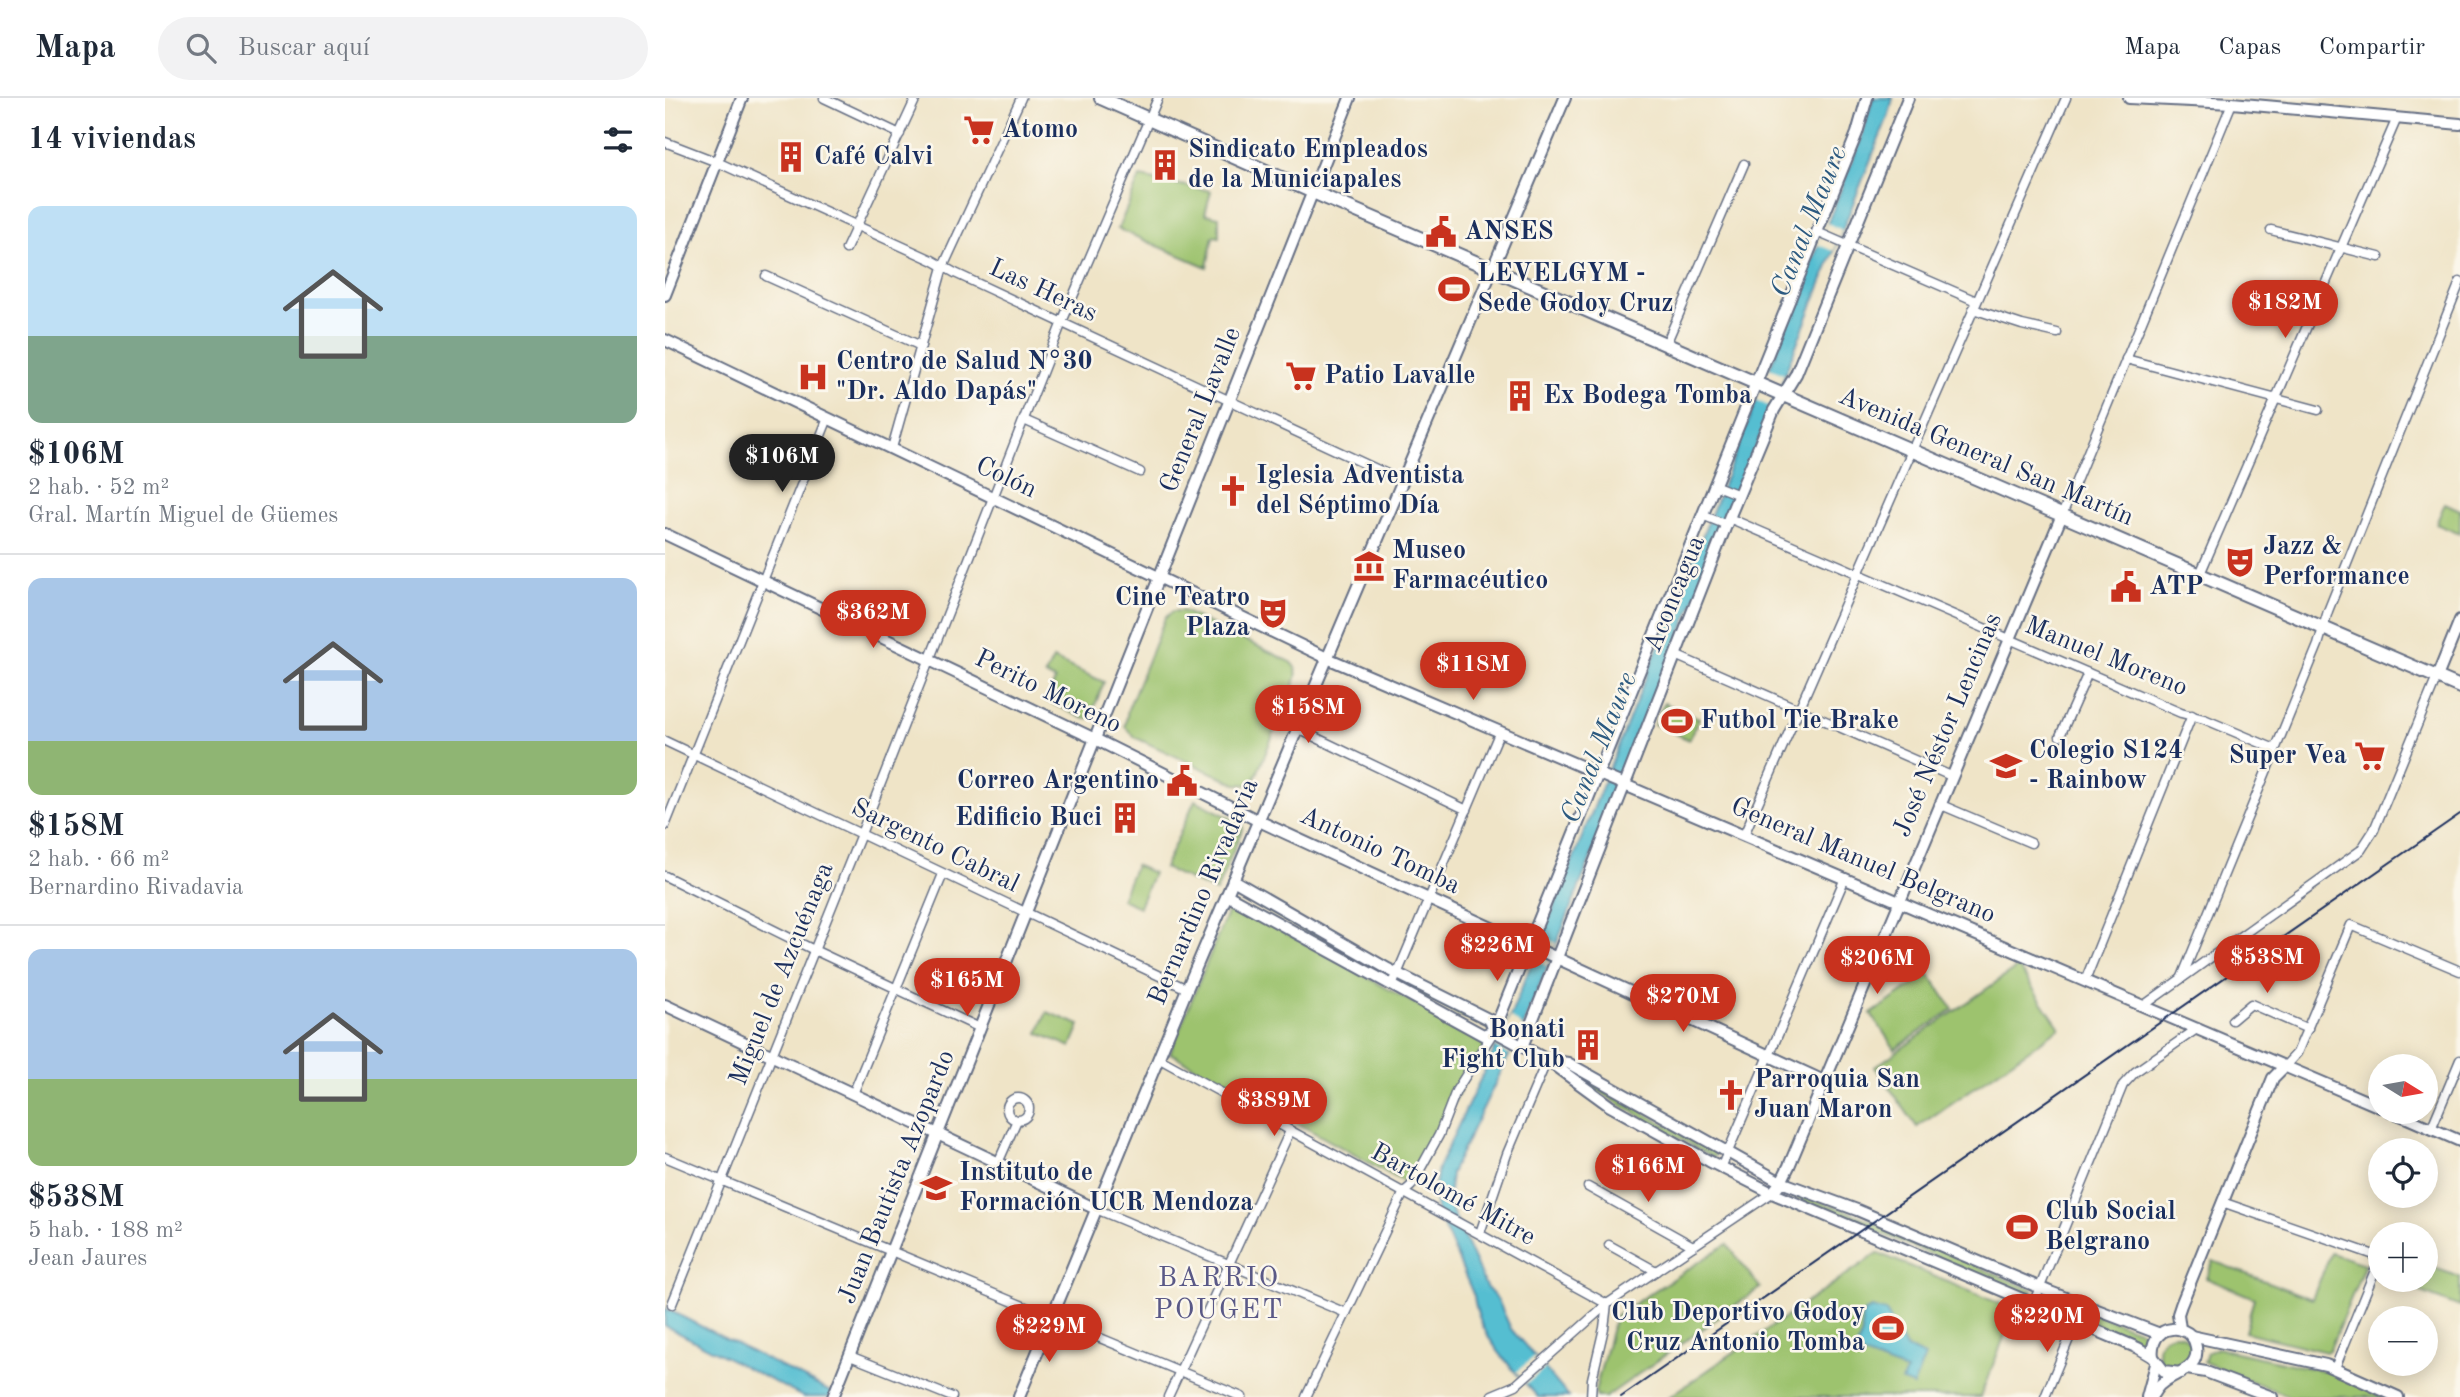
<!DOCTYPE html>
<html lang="es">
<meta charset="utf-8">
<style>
body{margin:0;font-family:"Old Standard TT",serif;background:#f2f2f3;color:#1f2937;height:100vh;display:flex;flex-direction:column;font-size:26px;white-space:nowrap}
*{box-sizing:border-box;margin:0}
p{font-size:23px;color:#747a83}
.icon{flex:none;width:38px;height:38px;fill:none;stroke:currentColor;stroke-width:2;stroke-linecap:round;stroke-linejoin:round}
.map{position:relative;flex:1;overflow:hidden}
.panel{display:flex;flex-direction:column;background:#fff;width:665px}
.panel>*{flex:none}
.needle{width:46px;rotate:101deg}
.buttons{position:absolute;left:1703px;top:956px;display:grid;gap:14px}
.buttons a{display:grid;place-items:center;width:70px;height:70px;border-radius:50%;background:#fff;box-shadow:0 4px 18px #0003;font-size:35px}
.price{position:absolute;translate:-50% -60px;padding:0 16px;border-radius:24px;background:#c8321e;color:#fff;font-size:23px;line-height:46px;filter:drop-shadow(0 2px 4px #0008)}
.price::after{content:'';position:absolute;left:50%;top:42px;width:21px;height:16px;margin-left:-10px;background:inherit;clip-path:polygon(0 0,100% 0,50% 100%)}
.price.on{background:#222;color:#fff}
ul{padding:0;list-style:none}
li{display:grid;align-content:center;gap:14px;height:371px;padding:0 28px}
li+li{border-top:2px solid #e0e1e3}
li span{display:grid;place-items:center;height:217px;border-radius:14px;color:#555}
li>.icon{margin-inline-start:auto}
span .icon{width:126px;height:126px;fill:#fffc;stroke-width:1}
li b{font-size:30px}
h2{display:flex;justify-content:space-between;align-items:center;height:84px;padding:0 28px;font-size:30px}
header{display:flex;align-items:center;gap:42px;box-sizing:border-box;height:98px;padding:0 35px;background:#fff;border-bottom:2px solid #e0e1e3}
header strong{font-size:33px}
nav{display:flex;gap:38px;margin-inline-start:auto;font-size:24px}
.search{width:490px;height:63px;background:#f2f2f3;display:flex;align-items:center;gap:18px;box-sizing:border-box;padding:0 24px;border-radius:38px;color:#747a83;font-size:26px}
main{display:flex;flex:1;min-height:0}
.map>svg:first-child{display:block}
.green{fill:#9dc36e;stroke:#5c7966;stroke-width:2}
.water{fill:#55bed1;stroke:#387698;stroke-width:2}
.pier{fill:#efe4c7}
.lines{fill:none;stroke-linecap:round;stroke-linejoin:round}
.street-casing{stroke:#656e83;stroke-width:11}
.secondary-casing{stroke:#656e83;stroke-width:14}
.primary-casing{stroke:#656e83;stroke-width:16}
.street{stroke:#fff;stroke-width:8}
.secondary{stroke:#fff;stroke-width:10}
.primary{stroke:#fff;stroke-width:12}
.tram{stroke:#1b2f5e;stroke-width:2}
.labels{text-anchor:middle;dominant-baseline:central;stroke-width:5;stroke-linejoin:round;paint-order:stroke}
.poi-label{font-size:26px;font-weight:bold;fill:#1b2f5e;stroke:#fbf7ec;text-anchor:start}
.street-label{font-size:26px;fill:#1b2f5e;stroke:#fbf7ec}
.water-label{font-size:28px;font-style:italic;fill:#2c5a80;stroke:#fbf7ec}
.neighbourhood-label{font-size:28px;letter-spacing:2px;fill:#5a5987;stroke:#fbf7ec}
</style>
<header>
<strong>Mapa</strong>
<div class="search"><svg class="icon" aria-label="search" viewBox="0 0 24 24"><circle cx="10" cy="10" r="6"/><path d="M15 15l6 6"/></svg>Buscar aquí</div>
<nav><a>Mapa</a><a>Capas</a><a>Compartir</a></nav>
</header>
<main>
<section class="panel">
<h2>14 viviendas<svg class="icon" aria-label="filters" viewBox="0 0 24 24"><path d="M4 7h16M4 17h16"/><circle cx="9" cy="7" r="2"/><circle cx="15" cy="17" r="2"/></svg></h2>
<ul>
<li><span style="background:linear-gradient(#bfe0f5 60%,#7fa58c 0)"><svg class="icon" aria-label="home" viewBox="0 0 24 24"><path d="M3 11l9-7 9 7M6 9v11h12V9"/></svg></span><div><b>$106M</b><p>2 hab. · 52 m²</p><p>Gral. Martín Miguel de Güemes</p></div></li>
<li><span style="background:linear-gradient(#a9c7e8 75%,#8fb573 0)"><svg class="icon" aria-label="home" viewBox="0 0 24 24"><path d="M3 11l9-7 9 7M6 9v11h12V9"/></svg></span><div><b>$158M</b><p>2 hab. · 66 m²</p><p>Bernardino Rivadavia</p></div></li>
<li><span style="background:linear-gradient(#a9c7e8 60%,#8fb573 0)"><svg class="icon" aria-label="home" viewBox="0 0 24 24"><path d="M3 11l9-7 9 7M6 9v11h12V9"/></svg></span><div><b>$538M</b><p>5 hab. · 188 m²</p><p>Jean Jaures</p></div></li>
</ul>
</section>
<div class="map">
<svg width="1795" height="1299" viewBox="0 0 1795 1299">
<rect width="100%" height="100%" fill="#fbf7ec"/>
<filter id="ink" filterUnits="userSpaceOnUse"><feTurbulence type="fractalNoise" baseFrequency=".0143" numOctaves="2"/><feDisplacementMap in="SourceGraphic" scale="14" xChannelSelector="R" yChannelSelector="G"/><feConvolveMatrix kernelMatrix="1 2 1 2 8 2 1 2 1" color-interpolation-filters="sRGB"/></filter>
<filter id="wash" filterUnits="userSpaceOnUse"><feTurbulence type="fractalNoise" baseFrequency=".00686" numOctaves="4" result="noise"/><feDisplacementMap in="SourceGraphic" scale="28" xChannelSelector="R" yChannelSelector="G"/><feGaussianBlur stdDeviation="1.57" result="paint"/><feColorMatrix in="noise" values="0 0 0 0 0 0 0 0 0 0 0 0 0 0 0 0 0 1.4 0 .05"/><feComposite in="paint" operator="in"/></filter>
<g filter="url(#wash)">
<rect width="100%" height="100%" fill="#efe4c7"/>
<g class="green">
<polygon points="475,79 546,93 540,116 554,119 554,139 548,138 542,169 453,131"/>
<polygon points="1780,405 1795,412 1795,436 1771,426"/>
<path d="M508,513h10l106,50c9,7 9,14 5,23l-39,95 -6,6 -13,-1 -100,-46 -11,-11 3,-18 37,-91z"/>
<polygon points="388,561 439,584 425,620 420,621 382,603 390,582 380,577"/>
<polygon points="999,605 1034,620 1024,642 989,626"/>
<polygon points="530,702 577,726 578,730 551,794 499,770"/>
<polygon points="470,767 488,775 474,809 456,801"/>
<polygon points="576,792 725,877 723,881 574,797"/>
<polygon points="566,805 822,945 808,967 746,1088 505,955"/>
<polygon points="1353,869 1395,930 1252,1029 1210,969"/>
<polygon points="1264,876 1288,911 1230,951 1206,916"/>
<polygon points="735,882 812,921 817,927 810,925 733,886"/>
<polygon points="382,914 415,927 406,949 373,935"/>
<polygon points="908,974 1051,1055 1049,1060 952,1005 907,975"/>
<polygon points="1123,1093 1180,1112 1368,1192 1367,1194 1362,1197 1124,1097"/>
<polygon points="1062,1146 1095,1190 941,1299 932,1299 930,1293 950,1218"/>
<polygon points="1213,1155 1350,1212 1315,1299 1004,1299"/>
<polygon points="1666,1155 1700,1166 1665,1251 1661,1254 1580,1234 1589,1200 1541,1180 1548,1163 1647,1201"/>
<polygon points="1761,1167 1795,1179 1795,1209 1751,1192 1755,1181 1760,1181"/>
<polygon points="1384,1199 1484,1236 1485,1238 1482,1248 1386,1207 1382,1202"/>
<circle cx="1510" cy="1253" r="17"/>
<polygon points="1552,1250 1668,1275 1719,1299 1626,1299 1539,1264 1542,1255"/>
</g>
<g class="water">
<path d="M1208,0h20l-4,16 -366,913 -72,146 -2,18 3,20 34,76 12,13 13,29 58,68h-31c-26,-28 -60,-62 -64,-101l-37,-85 -3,-18 4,-25 72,-151 350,-875z"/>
<polygon points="0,1210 156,1289 175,1299 138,1299 0,1228"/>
<path d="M1207,1210l14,4 20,36 19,8 -12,30 -11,-4 4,-11 -51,-19c2,-6 6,-13 7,-19 1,-14 -5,-17 10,-25z"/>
</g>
<g class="pier">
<polygon points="1162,125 1177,132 1169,153 1153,147"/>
<polygon points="1104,270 1119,276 1105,309 1091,302"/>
<polygon points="877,839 891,845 882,868 868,861"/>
<polygon points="845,919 858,929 844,957 831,950"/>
<polygon points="869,1259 880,1271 861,1286 851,1274"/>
</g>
</g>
<g filter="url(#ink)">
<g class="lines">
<defs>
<g id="street">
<polyline points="159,0 235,36"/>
<polyline points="0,44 52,64 267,162 290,175 737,383"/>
<polyline points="1606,132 1714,159"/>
<polyline points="1152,134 1311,203"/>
<polyline points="181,151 251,0"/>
<polyline points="101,178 256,248"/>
<polyline points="1308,211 1357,227 1392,235"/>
<polyline points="1001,246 1079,66"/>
<polyline points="1461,261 1653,312"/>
<polyline points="359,322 475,374"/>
<polyline points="227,350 278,169 356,0"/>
<polyline points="1049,387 1074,397"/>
<polyline points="1037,417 1062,427"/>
<polyline points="1397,417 1567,5"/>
<polyline points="1064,420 1516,615 1539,621 1610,651"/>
<polyline points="1535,476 1732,20"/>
<polyline points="1010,557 1286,678"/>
<polyline points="633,631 802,712"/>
<polyline points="1395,638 1423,575"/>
<polyline points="0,643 522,891"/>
<polyline points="1274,706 1366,745"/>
<polyline points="0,728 163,320"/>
<polyline points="1079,737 1401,0"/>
<polyline points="0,778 149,852 315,930"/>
<polyline points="1517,879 1653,547 1663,513 1795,184"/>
<polyline points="1420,883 1527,617"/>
<polyline points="727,888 835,633"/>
<polyline points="1478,908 1696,752 1709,732 1772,579"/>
<polyline points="1567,922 1586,906 1643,931"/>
<polyline points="493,960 942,1206"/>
<polyline points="1620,968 1632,955 1686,827 1795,873"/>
<polyline points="188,996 278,776"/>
<circle cx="353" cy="1011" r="11"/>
<polyline points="1766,1031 1795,962"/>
<polyline points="0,1059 577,1299"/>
<polyline points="333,1065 352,1022"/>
<polyline points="1056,1070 1180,780"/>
<polyline points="923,1089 1028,1148"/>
<polyline points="1557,1104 1715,1159"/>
<polyline points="431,1111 681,1215"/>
<polyline points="815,1135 842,1056 882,962"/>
<polyline points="944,1147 991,1173"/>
<polyline points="7,1206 196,736 397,224 493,0"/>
<polyline points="1368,1206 1458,987 1470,974 1533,930"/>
<polyline points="185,1258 287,1299"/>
<polyline points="1670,1270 1715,1160"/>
<polyline points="827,1297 851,1287 942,1206 1107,1095"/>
<polyline points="503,1299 625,1033"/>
<polyline points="641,1299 739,1094 746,1088 774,1037 791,993 829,933"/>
<polyline points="926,1299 927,1281 939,1230 942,1206"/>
<polyline points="1380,1299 1411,1224"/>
</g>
<g id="secondary">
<polyline points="1464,0 1567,5 1795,26"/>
<polyline points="0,197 77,0"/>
<polyline points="0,242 662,560 1715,1009"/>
<polyline points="0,436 430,641 594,723 1159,983"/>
<polyline points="1772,579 1795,522"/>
<polyline points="568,782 723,871 825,922 829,933"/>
<polyline points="562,797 818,937 829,933 882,962 945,1008 1044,1063 1107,1095 1473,1250 1488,1259"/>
<polyline points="0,907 431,1111"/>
<polyline points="829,933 1192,35 1202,0"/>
<polyline points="857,949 1064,420 1109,312 1131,276 1243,0"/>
<polyline points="883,962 903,965 1116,1084 1192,1112 1385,1194 1495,1236"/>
<polyline points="1726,1013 1795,1043"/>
<polyline points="1107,1095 1116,1084 1124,1068 1397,417"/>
<polyline points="1515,1231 1513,1216 1516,1207 1608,980 1620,968"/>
<polyline points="1526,1238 1661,1267 1733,1299"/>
<polyline points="1522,1271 1541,1274 1607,1299"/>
<polyline points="168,1299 685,0"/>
<polyline points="354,1299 522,891 900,0"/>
<polyline points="1482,1299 1491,1266"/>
<path d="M1486,1299c3,-4 6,-10 10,-13 13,-12 39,-14 35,-37 -1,-6 -4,-11 -8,-14 -5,-3 -11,-5 -16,-4 -15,1 -21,15 -19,28l11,14 17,2"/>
</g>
<polyline id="primary" points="436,0 657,98 1795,589"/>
</defs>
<use href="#street" class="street-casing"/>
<use href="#secondary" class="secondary-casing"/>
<use href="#primary" class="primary-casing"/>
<use href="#street" class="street"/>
<use href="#secondary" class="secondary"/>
<use href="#primary" class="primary"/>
<polyline class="tram" points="956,1299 1795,716"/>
</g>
</g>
<defs>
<symbol id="supermarket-bare" viewBox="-9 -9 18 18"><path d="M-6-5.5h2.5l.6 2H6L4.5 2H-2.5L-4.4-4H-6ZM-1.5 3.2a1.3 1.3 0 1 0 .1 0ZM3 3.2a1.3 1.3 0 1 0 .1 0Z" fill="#c8321e" stroke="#fbf7ec" stroke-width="2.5" paint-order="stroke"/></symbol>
<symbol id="building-bare" viewBox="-9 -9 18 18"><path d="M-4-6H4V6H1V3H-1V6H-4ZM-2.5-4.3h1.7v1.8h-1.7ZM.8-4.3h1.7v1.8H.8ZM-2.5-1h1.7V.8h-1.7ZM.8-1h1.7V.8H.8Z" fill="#c8321e" stroke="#fbf7ec" stroke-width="2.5" paint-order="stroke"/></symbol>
<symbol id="civic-bare" viewBox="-9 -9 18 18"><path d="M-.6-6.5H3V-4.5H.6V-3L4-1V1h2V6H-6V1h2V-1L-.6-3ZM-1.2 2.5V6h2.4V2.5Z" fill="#c8321e" stroke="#fbf7ec" stroke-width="2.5" paint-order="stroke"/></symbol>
<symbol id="stadium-bare" viewBox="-9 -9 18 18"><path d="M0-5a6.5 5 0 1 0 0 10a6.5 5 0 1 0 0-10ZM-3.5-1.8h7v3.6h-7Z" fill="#c8321e" stroke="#fbf7ec" stroke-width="2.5" paint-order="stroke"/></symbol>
<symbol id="hospital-bare" viewBox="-9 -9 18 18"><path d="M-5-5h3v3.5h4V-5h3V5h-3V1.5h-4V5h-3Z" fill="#c8321e" stroke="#fbf7ec" stroke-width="2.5" paint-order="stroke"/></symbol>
<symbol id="church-bare" viewBox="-9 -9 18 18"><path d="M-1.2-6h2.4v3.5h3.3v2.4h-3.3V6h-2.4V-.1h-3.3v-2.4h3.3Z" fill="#c8321e" stroke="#fbf7ec" stroke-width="2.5" paint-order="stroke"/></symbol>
<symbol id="theatre-bare" viewBox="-9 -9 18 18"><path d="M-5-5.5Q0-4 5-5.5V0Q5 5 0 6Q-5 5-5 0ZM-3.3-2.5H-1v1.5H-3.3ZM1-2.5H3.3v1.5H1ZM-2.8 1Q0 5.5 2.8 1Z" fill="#c8321e" stroke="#fbf7ec" stroke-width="2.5" paint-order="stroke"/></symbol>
<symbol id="museum-bare" viewBox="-9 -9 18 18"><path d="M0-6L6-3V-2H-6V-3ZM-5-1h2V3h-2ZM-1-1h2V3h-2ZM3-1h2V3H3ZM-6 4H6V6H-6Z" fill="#c8321e" stroke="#fbf7ec" stroke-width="2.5" paint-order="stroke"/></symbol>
<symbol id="school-bare" viewBox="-9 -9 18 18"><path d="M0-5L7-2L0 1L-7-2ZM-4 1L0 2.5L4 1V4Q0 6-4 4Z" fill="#c8321e" stroke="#fbf7ec" stroke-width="2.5" paint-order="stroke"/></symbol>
<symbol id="university-bare" viewBox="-9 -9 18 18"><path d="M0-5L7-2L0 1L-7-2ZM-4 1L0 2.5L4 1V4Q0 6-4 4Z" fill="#c8321e" stroke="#fbf7ec" stroke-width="2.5" paint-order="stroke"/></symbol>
</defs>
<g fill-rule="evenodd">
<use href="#supermarket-bare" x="292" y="10" width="44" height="44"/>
<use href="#building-bare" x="104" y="37" width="44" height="44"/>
<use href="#building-bare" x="478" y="45" width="44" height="44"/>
<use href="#civic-bare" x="754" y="112" width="44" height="44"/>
<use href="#stadium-bare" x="767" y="169" width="44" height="44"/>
<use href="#supermarket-bare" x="614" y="256" width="44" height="44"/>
<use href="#hospital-bare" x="126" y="257" width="44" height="44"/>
<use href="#building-bare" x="833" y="276" width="44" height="44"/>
<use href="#church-bare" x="546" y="371" width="44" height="44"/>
<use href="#theatre-bare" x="1553" y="442" width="44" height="44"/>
<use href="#museum-bare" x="682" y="446" width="44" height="44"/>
<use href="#civic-bare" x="1439" y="467" width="44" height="44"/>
<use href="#theatre-bare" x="586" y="493" width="44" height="44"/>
<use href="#stadium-bare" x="990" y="601" width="44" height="44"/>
<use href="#supermarket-bare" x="1683" y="636" width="44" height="44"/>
<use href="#school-bare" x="1319" y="646" width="44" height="44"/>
<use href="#civic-bare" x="495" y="661" width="44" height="44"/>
<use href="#building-bare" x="438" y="698" width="44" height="44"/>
<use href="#building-bare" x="901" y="925" width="44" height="44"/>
<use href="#church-bare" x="1044" y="975" width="44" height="44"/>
<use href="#university-bare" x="249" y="1068" width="44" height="44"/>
<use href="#stadium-bare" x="1335" y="1107" width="44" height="44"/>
<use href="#stadium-bare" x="1201" y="1208" width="44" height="44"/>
</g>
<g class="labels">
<g class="poi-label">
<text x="337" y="32">Atomo</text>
<text x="523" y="52">Sindicato Empleados<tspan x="523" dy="30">de la Municiapales</tspan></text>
<text x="149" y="59">Café Calvi</text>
<text x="799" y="134">ANSES</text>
<text x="812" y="176">LEVELGYM -<tspan x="812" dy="30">Sede Godoy Cruz</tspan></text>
<text x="171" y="264">Centro de Salud N°30<tspan x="171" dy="30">"Dr. Aldo Dapás"</tspan></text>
<text x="659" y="278">Patio Lavalle</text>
<text x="878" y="298">Ex Bodega Tomba</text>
<text x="591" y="378">Iglesia Adventista<tspan x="591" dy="30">del Séptimo Día</tspan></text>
<text x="1598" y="449">Jazz &amp;<tspan x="1598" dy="30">Performance</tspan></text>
<text x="727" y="453">Museo<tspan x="727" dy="30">Farmacéutico</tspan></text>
<text x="1484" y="489">ATP</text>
<text x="585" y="500" text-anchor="end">Cine Teatro<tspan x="585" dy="30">Plaza</tspan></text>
<text x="1035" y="623">Futbol Tie Brake</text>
<text x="1364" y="653">Colegio S124<tspan x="1364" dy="30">- Rainbow</tspan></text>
<text x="1682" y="658" text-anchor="end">Super Vea</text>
<text x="494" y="683" text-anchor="end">Correo Argentino</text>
<text x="437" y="720" text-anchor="end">Edificio Buci</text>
<text x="900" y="932" text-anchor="end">Bonati<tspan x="900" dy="30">Fight Club</tspan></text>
<text x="1089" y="982">Parroquia San<tspan x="1089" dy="30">Juan Maron</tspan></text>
<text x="294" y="1075">Instituto de<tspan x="294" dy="30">Formación UCR Mendoza</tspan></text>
<text x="1380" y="1114">Club Social<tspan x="1380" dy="30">Belgrano</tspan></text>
<text x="1200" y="1215" text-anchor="end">Club Deportivo Godoy<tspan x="1200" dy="30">Cruz Antonio Tomba</tspan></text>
</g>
<g class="street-label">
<text transform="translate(378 193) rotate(25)">Las Heras</text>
<text transform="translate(536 312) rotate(-68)">General Lavalle</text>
<text transform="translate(1321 359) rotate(23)">Avenida General San Martín</text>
<text transform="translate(341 380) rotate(25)">Colón</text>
<text transform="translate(1010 496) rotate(-68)">Aconcagua</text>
<text transform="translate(1441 559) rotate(22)">Manuel Moreno</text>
<text transform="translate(383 594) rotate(26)">Perito Moreno</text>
<text transform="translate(1283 627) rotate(-67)">José Néstor Lencinas</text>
<text transform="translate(270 748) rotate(26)">Sargento Cabral</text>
<text transform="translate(715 753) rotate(25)">Antonio Tomba</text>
<text transform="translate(1198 763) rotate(23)">General Manuel Belgrano</text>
<text transform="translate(539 794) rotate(-67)">Bernardino Rivadavia</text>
<text transform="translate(117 876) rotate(-68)">Miguel de Azcuénaga</text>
<text transform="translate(232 1079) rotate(-68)">Juan Bautista Azopardo</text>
<text transform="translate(788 1097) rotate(29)">Bartolomé Mitre</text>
</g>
<g class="water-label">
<text transform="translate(1145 124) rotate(-68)">Canal Maure</text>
<text transform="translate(935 650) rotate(-68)">Canal Maure</text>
</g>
<g class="neighbourhood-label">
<text x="554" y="1181">BARRIO<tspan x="554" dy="32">POUGET</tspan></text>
</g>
</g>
</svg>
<div class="buttons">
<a><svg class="needle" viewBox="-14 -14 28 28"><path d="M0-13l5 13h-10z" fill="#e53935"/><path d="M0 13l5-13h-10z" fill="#747a83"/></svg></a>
<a><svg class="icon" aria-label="locate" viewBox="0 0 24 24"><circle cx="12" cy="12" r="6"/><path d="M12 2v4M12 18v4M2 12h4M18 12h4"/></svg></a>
<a>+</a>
<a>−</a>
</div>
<b class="price" style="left:1620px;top:242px">$182M</b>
<b class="price on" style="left:117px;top:396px">$106M</b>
<b class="price" style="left:208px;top:552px">$362M</b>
<b class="price" style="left:808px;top:604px">$118M</b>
<b class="price" style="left:643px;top:647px">$158M</b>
<b class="price" style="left:832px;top:885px">$226M</b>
<b class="price" style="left:1602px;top:897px">$538M</b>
<b class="price" style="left:1212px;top:898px">$206M</b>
<b class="price" style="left:302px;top:920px">$165M</b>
<b class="price" style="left:1018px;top:936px">$270M</b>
<b class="price" style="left:609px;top:1040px">$389M</b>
<b class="price" style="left:983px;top:1106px">$166M</b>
<b class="price" style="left:1382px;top:1256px">$220M</b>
<b class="price" style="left:384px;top:1266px">$229M</b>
</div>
</main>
